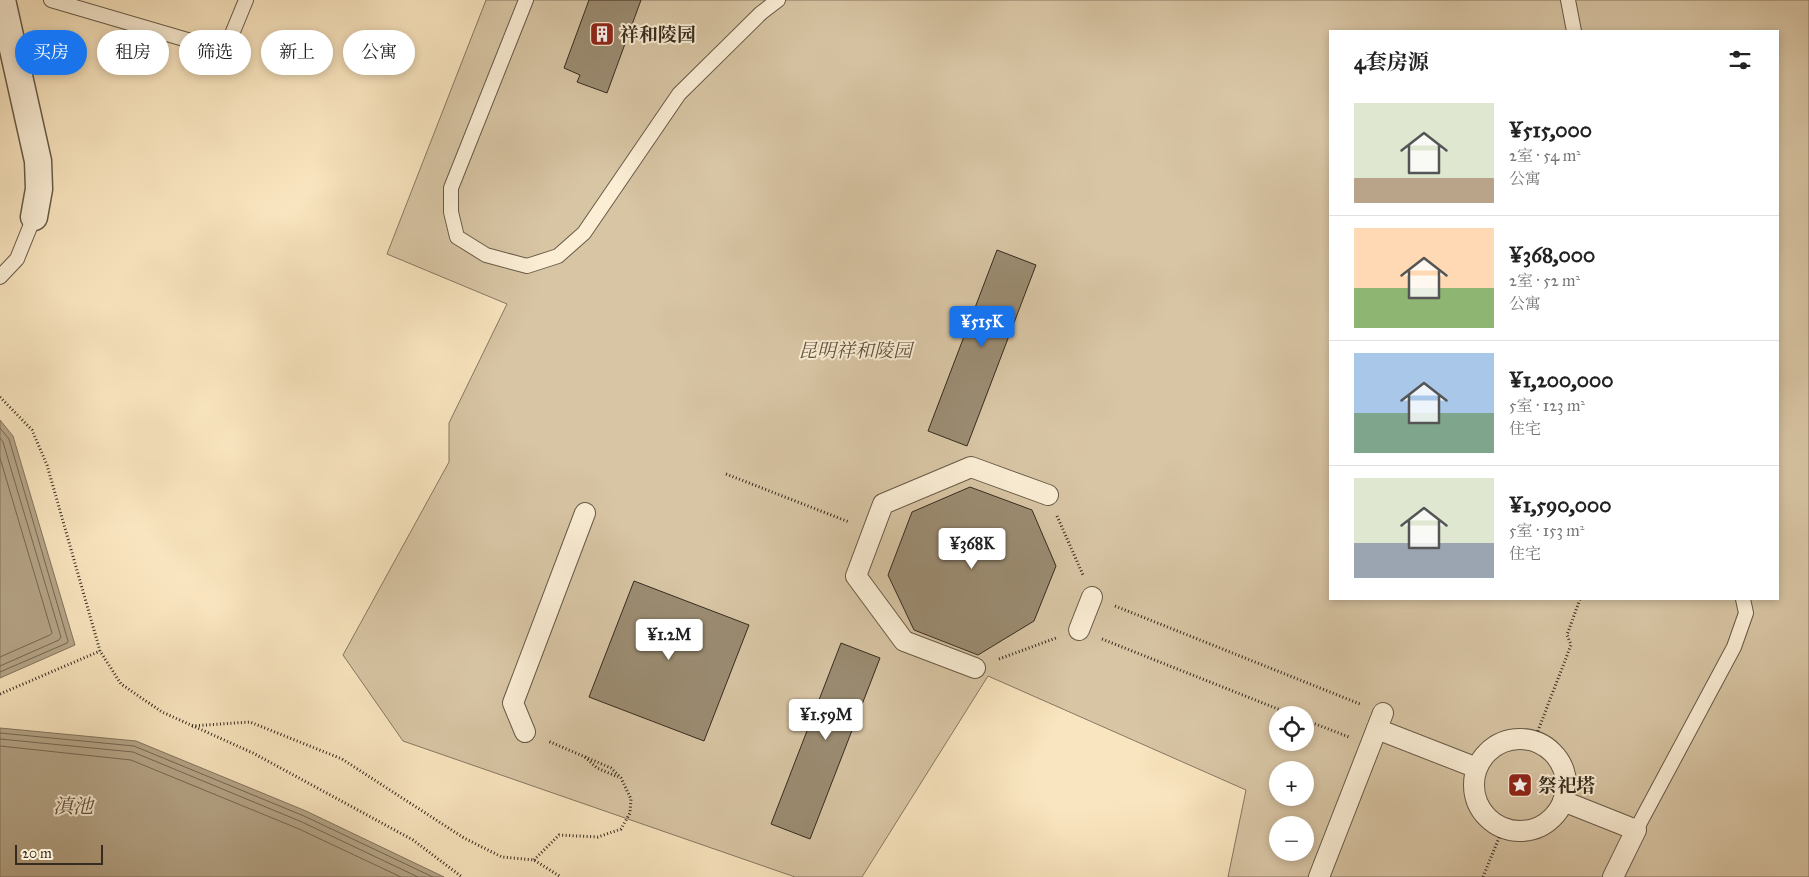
<!DOCTYPE html>
<html lang="zh">
<meta charset="utf-8">
<style>
body{margin:0;font-family:"IM FELL Great Primer","Noto Serif SC",serif;background:#f6f6f6;color:#222;height:100vh;display:flex;flex-direction:column;font-size:19px;white-space:nowrap}
*{box-sizing:border-box;margin:0}
p{font-size:16px;color:#767676}
.icon{flex:none;width:28px;height:28px;fill:none;stroke:currentColor;stroke-width:2;stroke-linecap:round;stroke-linejoin:round}
.map{position:relative;flex:1;overflow:hidden}
.sheet{position:absolute;left:1329px;top:30px;width:450px;height:570px;display:flex;flex-direction:column;background:#fff;border-radius:0px;box-shadow:0 2px 8px #0003}
.sheet>*{flex:none}
.top-card{position:absolute;left:15px;top:30px;width:475px;height:45px;display:flex;gap:10px}
.fabs{position:absolute;left:1269px;top:706px;display:grid;gap:10px}
.fabs a{display:grid;place-items:center;width:45px;height:45px;border-radius:50%;background:#fff;box-shadow:0 2px 8px #0003;font-size:25px}
.scale{position:absolute;left:15px;bottom:12px;width:88px;box-sizing:border-box;padding-left:5px;border:2px solid #352b1f;border-top:0;font-size:14px;line-height:18px;white-space:nowrap;color:#352b1f;-webkit-text-stroke:4px #fbeed5;paint-order:stroke}
.price{position:absolute;translate:-50% -42px;padding:0 11px;border-radius:5px;background:#fff;color:#222;font-size:16px;line-height:32px;filter:drop-shadow(0 1px 2px #0008)}
.price::after{content:'';position:absolute;left:50%;top:30px;width:15px;height:11px;margin-left:-8px;background:inherit;clip-path:polygon(0 0,100% 0,50% 100%)}
.price.on{background:#1a73e8;color:#fff}
ul{padding:0;list-style:none}
li{display:flex;align-items:center;gap:15px;height:125px;padding:0 25px}
li+li{border-top:1px solid #e0e0e0}
li span{display:grid;place-items:center;flex:none;width:140px;height:100px;border-radius:0px;color:#555}
li>.icon{margin-inline-start:auto}
span .icon{width:60px;height:60px;fill:#fffc;stroke-width:1}
li b{font-size:21px}
h2{display:flex;justify-content:space-between;align-items:center;height:60px;padding:0 25px;font-size:21px}
.tag{padding:0 18px;border-radius:22px;background:#fff;box-shadow:0 2px 8px #0003;font-size:18px;line-height:45px}
.tag.on{background:#1a73e8;color:#fff}
.map>svg:first-child{display:block}
.green{fill:#d8c5a4;stroke:#867862;fill-rule:evenodd}
.water{fill:#b6a689;stroke:#82755f}
.lines{fill:none;stroke-linecap:round;stroke-linejoin:round}
.shore{stroke:#766854;stroke-width:1}
.building{fill:#9b8c72;stroke:#352b1f}
.service-casing{stroke:#665a47;stroke-width:16}
.pedestrian-casing{stroke:#665a47;stroke-width:22}
.minor-casing{stroke:#665a47;stroke-width:29}
.path{stroke:#352b1f;stroke-width:3;stroke-dasharray:1 2.5;stroke-linecap:butt}
.service{stroke:#fbeed5;stroke-width:14}
.pedestrian{stroke:#fbeed5;stroke-width:20}
.minor{stroke:#fbeed5;stroke-width:26}
.labels{text-anchor:middle;dominant-baseline:central;stroke-width:4;stroke-linejoin:round;paint-order:stroke}
.poi-label{font-size:19px;font-weight:bold;fill:#352b1f;stroke:#fbeed5;text-anchor:start}
.park-label{font-size:19px;font-style:italic;fill:#5e5240;stroke:#fbeed5}
.water-label{font-size:20px;font-style:italic;fill:#5c503f;stroke:#fbeed5}
</style>
<div class="map">
<svg width="1809" height="877" viewBox="0 0 1809 877">
<rect width="100%" height="100%" fill="#f9e5bf"/>
<filter id="stains"><feTurbulence type="fractalNoise" baseFrequency=".004" numOctaves="4"/><feColorMatrix values="0 0 0 0 .2 0 0 0 0 .09 0 0 0 0 .02 0 0 0 .5 -.17"/></filter>
<radialGradient id="worn" r=".72"><stop offset=".6" stop-color="#630" stop-opacity="0"/><stop offset="1" stop-color="#630" stop-opacity=".3"/></radialGradient>
<path class="green" d="M486,0h1323v877h-581l18,-87 -258,-114 -126,201h-67l-392,-136 -60,-86 106,-193v-39l58,-119 -120,-50zM1330,31h448v568h-448zM1278,715h27v27h-27zM1278,770h27v28h-27zM1278,825h27v27h-27z"/>
<g class="water">
<polygon points="0,420 13,436 75,645 0,678"/>
<polygon points="0,728 136,741 306,811 444,877 0,877"/>
</g>
<g class="lines">
<g class="shore">
<polyline points="0,428 9,439 68,641 67,643 0,672"/>
<polyline points="0,438 3,442 61,637 59,640 0,666"/>
<polyline points="0,458 52,633 50,635 0,657"/>
<polyline points="0,733 134,746 304,816 433,877"/>
<polyline points="0,739 133,752 302,822 418,877"/>
<polyline points="0,746 131,760 299,829 401,877"/>
</g>
</g>
<g class="building">
<polygon points="589,0 641,0 607,93 577,82 580,75 564,68"/>
<polygon points="997,250 1036,265 967,446 928,431"/>
<polygon points="970,487 1032,510 1056,566 1034,621 978,655 914,630 888,575 912,512"/>
<polygon points="634,581 749,625 704,741 589,697"/>
<polygon points="841,643 880,658 810,839 771,824"/>
</g>
<g class="lines">
<defs>
<g id="service">
<polyline points="51,0 225,51 246,0"/>
<polyline points="526,0 451,188 451,212 457,237 486,255 527,266 558,256 584,233 679,94 761,13 778,0"/>
<polyline points="1568,0 1574,31"/>
<polyline points="0,277 17,259 34,217"/>
<polyline points="1636,830 1734,647 1746,613 1743,599"/>
</g>
<g id="pedestrian">
<polyline points="1079,630 1092,597"/>
<polyline points="975,668 904,641 856,576 883,504 971,467 1048,495"/>
<polyline points="1377,729 1477,768"/>
<polyline points="525,732 513,703 585,513"/>
<circle cx="1520" cy="785" r="46"/>
<polyline points="1563,801 1636,830 1613,877"/>
<polyline points="1319,877 1383,713"/>
</g>
<polyline id="minor" points="2,0 38,161 39,189 34,217"/>
</defs>
<use href="#service" class="service-casing"/>
<use href="#pedestrian" class="pedestrian-casing"/>
<use href="#minor" class="minor-casing"/>
<g class="path">
<polyline points="0,397 32,430 47,465 100,651 121,684 162,712 253,753 413,840 462,877"/>
<polyline points="726,474 849,522"/>
<polyline points="1057,516 1083,575"/>
<polyline points="1115,606 1360,704"/>
<polyline points="1102,639 1293,715"/>
<polyline points="999,659 1056,638"/>
<polyline points="0,694 100,651"/>
<polyline points="1305,720 1349,737"/>
<polyline points="192,726 250,722 342,759 464,838 502,857 534,860 561,877"/>
<polyline points="1534,741 1571,645 1567,635 1580,599"/>
<polyline points="585,757 597,768 618,777"/>
<polyline points="534,860 559,835 598,837 621,829 630,813 631,799 621,778 611,768 548,741"/>
<polyline points="1483,877 1503,828"/>
</g>
<use href="#service" class="service"/>
<use href="#pedestrian" class="pedestrian"/>
<use href="#minor" class="minor"/>
</g>
<defs>
<symbol id="building-square" viewBox="-11 -11 22 22"><rect x="-9" y="-9" width="18" height="18" rx="4" fill="#8f2418" stroke="#fbeed5"/><path d="M-4-6H4V6H1V3H-1V6H-4ZM-2.5-4.3h1.7v1.8h-1.7ZM.8-4.3h1.7v1.8H.8ZM-2.5-1h1.7V.8h-1.7ZM.8-1h1.7V.8H.8Z" fill="#fff"/></symbol>
<symbol id="sight-square" viewBox="-11 -11 22 22"><rect x="-9" y="-9" width="18" height="18" rx="4" fill="#8f2418" stroke="#fbeed5"/><path d="M0-6L1.8-2.2L6-1.7L2.9 1.2L3.7 5.4L0 3.3L-3.7 5.4L-2.9 1.2L-6-1.7L-1.8-2.2Z" fill="#fff"/></symbol>
</defs>
<g fill-rule="evenodd">
<use href="#building-square" x="588" y="20" width="28" height="28"/>
<use href="#sight-square" x="1506" y="771" width="28" height="28"/>
</g>
<g class="labels">
<g class="poi-label">
<text x="620" y="34">祥和陵园</text>
<text x="1538" y="785">祭祀塔</text>
</g>
<g class="park-label">
<text x="855" y="350">昆明祥和陵园</text>
</g>
<g class="water-label">
<text x="73" y="806">滇池</text>
</g>
</g>
<rect width="100%" height="100%" filter="url(#stains)"/>
<rect width="100%" height="100%" fill="url(#worn)"/>
</svg>
<div class="fabs">
<a><svg class="icon" aria-label="locate" viewBox="0 0 24 24"><circle cx="12" cy="12" r="6"/><path d="M12 2v4M12 18v4M2 12h4M18 12h4"/></svg></a>
<a>+</a>
<a>−</a>
</div>
<div class="scale">20 m</div>
<b class="price on" style="left:982px;top:348px">¥515K</b>
<b class="price" style="left:972px;top:570px">¥368K</b>
<b class="price" style="left:669px;top:661px">¥1.2M</b>
<b class="price" style="left:826px;top:741px">¥1.59M</b>
<div class="top-card">
<a class="tag on">买房</a>
<a class="tag">租房</a>
<a class="tag">筛选</a>
<a class="tag">新上</a>
<a class="tag">公寓</a>
</div>
<section class="sheet">
<h2>4套房源<svg class="icon" aria-label="filters" viewBox="0 0 24 24"><path d="M4 7h16M4 17h16"/><circle cx="9" cy="7" r="2"/><circle cx="15" cy="17" r="2"/></svg></h2>
<ul>
<li><span style="background:linear-gradient(#dfe7d0 75%,#b9a48a 0)"><svg class="icon" aria-label="home" viewBox="0 0 24 24"><path d="M3 11l9-7 9 7M6 9v11h12V9"/></svg></span><div><b>¥515,000</b><p>2室 · 54 m²</p><p>公寓</p></div></li>
<li><span style="background:linear-gradient(#ffd9b3 60%,#8fb573 0)"><svg class="icon" aria-label="home" viewBox="0 0 24 24"><path d="M3 11l9-7 9 7M6 9v11h12V9"/></svg></span><div><b>¥368,000</b><p>2室 · 52 m²</p><p>公寓</p></div></li>
<li><span style="background:linear-gradient(#a9c7e8 60%,#7fa58c 0)"><svg class="icon" aria-label="home" viewBox="0 0 24 24"><path d="M3 11l9-7 9 7M6 9v11h12V9"/></svg></span><div><b>¥1,200,000</b><p>5室 · 123 m²</p><p>住宅</p></div></li>
<li><span style="background:linear-gradient(#dfe7d0 65%,#9aa5b1 0)"><svg class="icon" aria-label="home" viewBox="0 0 24 24"><path d="M3 11l9-7 9 7M6 9v11h12V9"/></svg></span><div><b>¥1,590,000</b><p>5室 · 153 m²</p><p>住宅</p></div></li>
</ul>
</section>
</div>
